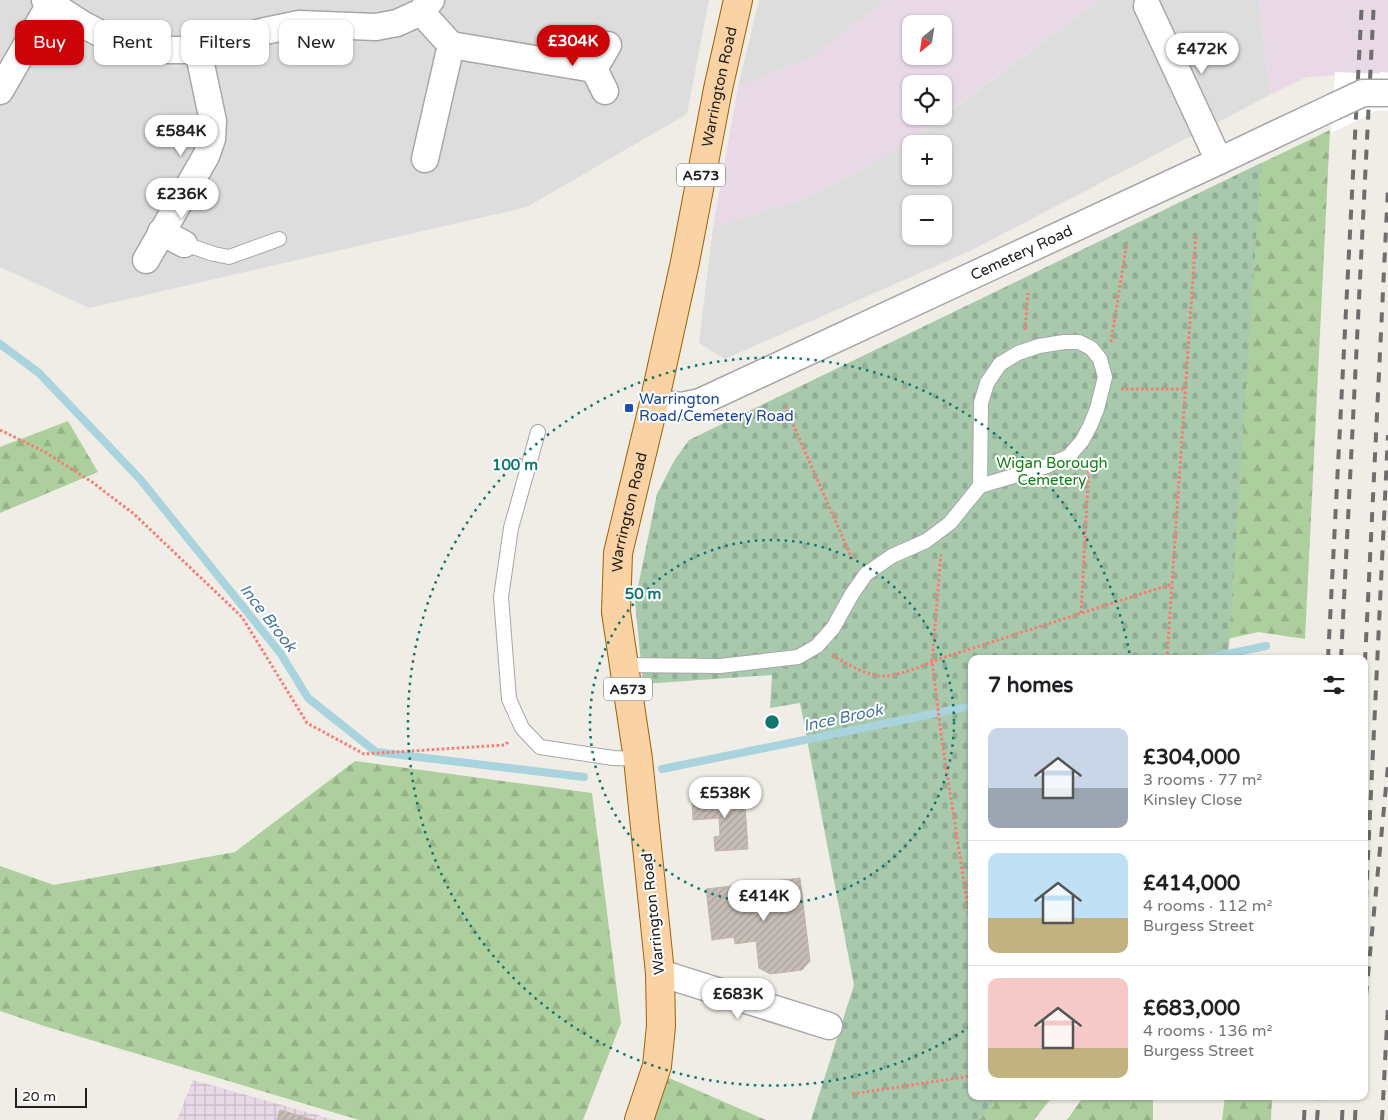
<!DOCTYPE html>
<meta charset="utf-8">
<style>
body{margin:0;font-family:"Varela Round",sans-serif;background:#f2f2f2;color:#202124;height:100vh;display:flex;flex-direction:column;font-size:19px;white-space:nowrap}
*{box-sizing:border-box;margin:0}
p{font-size:16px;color:#757577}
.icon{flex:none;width:28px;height:28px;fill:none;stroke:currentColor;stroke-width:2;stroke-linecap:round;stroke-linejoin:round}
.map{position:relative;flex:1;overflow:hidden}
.details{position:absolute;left:968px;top:655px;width:400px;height:445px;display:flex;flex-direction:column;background:#fff;border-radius:10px;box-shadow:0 1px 4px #0004}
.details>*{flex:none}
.hud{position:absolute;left:15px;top:20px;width:475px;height:45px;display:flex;gap:10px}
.needle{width:32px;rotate:210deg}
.tools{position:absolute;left:902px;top:15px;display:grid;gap:10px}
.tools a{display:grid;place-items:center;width:50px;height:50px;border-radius:10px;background:#fff;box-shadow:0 1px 4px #0004;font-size:25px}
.scale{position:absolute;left:15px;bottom:12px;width:72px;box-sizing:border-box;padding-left:5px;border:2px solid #202020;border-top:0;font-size:14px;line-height:18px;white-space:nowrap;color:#202020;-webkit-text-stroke:4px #fff;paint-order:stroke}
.price{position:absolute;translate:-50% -42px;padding:0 11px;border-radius:18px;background:#fff;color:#222;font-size:16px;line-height:32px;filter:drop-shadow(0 1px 2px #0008)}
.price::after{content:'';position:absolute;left:50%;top:30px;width:15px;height:11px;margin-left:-8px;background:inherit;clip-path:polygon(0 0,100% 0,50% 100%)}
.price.on{background:#cc040a;color:#fff}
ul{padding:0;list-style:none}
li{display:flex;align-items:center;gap:15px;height:125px;padding:0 20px}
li+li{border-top:1px solid #e0e0e0}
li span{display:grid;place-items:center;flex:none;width:140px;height:100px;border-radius:10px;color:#555}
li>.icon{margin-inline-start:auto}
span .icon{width:60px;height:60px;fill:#fffc;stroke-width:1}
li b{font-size:21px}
h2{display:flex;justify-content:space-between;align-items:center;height:60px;padding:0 20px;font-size:21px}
.tag{padding:0 18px;border-radius:10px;background:#fff;box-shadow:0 1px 4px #0004;font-size:18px;line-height:45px}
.tag.on{background:#cc040a;color:#fff}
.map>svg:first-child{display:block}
.residential{fill:#dedddd;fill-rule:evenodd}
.industrial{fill:url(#industrial-grid)}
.railway{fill:#e9d9e7;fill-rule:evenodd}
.forest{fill:url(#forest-firs)}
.cemetery{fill:url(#cemetery-stones)}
.pier{fill:#fff}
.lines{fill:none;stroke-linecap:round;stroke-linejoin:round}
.stream{stroke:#a9d3dd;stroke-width:8}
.building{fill:url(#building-hatch);stroke:#c2b4a9}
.lane-casing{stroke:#a7a7a7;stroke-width:16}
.street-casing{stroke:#a7a7a7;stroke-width:29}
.primary-casing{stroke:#996303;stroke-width:30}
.path{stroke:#f77b72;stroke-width:3;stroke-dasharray:2.5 2.5;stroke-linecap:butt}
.lane{stroke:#fff;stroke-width:14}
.street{stroke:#fff;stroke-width:26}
.primary{stroke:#fad2a3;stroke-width:28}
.rail{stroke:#6e6e6e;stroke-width:4;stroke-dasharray:10 10;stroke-linecap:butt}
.street-bridge-casing{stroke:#a7a7a7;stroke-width:29;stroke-linecap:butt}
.street-bridge{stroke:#fff;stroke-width:26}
.ring{fill:none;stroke:#0f766e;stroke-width:2.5;stroke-dasharray:2.5 5}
.transit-dot{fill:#1a4fb4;stroke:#fff;stroke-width:2}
.labels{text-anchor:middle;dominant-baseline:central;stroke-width:4;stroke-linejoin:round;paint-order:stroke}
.shield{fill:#fff;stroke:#636363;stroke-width:1}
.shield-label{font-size:14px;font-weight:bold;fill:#202020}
.street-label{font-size:15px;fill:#202020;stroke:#fff}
.transit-label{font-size:15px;fill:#164399;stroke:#fff;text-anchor:start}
.park-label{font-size:15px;fill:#0e7e14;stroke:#fff}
.water-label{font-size:16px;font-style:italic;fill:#48769f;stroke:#fff}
.centre{fill:#0f766e;stroke:#fff;stroke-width:2.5}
.ring-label{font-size:15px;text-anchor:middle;font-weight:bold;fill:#0f766e;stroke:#fff;stroke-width:4;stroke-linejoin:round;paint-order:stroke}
</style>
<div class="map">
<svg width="1388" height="1120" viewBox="0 0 1388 1120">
<defs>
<pattern id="industrial-grid" width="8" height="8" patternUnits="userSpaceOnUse" patternTransform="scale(1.25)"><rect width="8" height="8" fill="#e9d9e7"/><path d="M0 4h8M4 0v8" fill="none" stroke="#c8bac6"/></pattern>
<pattern id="forest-firs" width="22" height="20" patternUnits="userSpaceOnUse" patternTransform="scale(1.25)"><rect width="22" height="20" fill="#adcf9d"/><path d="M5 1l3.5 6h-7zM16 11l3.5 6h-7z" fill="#95b187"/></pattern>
<pattern id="cemetery-stones" width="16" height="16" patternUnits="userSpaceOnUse" patternTransform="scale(1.25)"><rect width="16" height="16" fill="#a9c9ad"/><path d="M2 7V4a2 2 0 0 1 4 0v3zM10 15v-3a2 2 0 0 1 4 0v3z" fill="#91ac95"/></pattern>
<pattern id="building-hatch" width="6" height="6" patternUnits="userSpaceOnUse" patternTransform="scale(1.25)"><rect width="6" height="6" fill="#c5bdb6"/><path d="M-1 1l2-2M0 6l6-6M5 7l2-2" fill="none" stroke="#a9a29c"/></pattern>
</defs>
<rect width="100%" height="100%" fill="#f0ede7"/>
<g class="residential">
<polygon points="0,0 709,0 687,114 527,207 89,308 0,267"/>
<polygon points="759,0 882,0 877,7 814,56 738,87"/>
<path d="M1100,0h159l11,95 -298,155 -247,109 -26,-16 14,-116 96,-30 91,-49zM911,144h33v32h-33zM911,204h33v32h-33z"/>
</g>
<polygon class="industrial" points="193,1080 335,1120 177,1120"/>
<g class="railway">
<path d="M882,0h218l-156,115v-31h-33v32h32l-43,32 -91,49 -96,30 25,-140 76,-31 63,-49zM911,24h33v32h-33z"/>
<polygon points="1259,0 1388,0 1388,72 1307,77 1270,95"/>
</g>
<g class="forest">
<polygon points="1330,130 1305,639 1258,632 1139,659 1100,659 1170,207"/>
<polygon points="68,421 98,472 0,513 0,447"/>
<polygon points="355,761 592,793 621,1023 583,1120 359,1120 44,1026 0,1011 0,866 54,885 235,852"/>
<polygon points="669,1078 766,1120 650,1120"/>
<polygon points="998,1096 1053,1096 1034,1120 979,1120"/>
<polygon points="1084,1096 1153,1096 1153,1120 1067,1120"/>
<polygon points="1225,1096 1272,1096 1271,1120 1222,1120"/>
</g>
<polygon class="cemetery" points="1261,163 1228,659 971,659 971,1096 999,1096 979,1120 811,1120 854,985 800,703 770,708 772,675 643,684 635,601 657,494 674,461 689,440"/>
<polygon class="pier" points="1335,72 1380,74 1380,72 1388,73 1388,111 1378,110 1331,133"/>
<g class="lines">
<g class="stream">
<polyline points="0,344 39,373 140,479 281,654 308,698 376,752 584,777"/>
<polyline points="1203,659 1266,646"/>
<polyline points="662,769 971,706"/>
</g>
</g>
<g class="building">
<polygon points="744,790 748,849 715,851 714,837 720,836 719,818 693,820 692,799 719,797 719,792"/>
<polygon points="800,878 810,961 802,970 770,974 759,968 756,941 735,944 734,937 712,940 706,889"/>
<polygon points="280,1110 314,1120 277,1120"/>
</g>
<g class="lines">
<defs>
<g id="lane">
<polyline points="184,244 214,254 229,257 279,239"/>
<polyline points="538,432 511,528 501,597 509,699 522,728 540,747 613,758 638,759"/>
<polyline points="624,665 720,666 798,657 817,646 833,628 852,594 866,574 892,556 926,541 950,523 980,486 981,403 987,383 1000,364 1018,353 1039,346 1064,342 1079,342 1091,348 1100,359 1105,377 1097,409 1090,426 1082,441 1069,456 1047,466 980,486"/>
</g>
<g id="street">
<polyline points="45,0 82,24 107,37 133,45 167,50 198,50 265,31 299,24 376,27 397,23 421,12 431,0"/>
<polyline points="1147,6 1219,161"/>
<polyline points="421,12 451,45 425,159"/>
<polyline points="451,45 594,69"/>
<polyline points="0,91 50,4"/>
<polyline points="605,91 594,69 608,45"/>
<polyline points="161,232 184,244"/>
<polyline points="146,260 206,156 212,139 213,121 198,50"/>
<path id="s1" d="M654,403l28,3 18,-4 519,-241 114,-54"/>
<polyline points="660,973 829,1026"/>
</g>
<g id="primary">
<path id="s2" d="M639,1120l18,-54 4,-40 -1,-53 -22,-214 -22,-147 2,-59 36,-150 31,-141 33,-173 20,-89"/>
</g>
</defs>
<use href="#lane" class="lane-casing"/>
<use href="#street" class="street-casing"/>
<use href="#primary" class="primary-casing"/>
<g class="path">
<polyline points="1025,330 1028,293"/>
<polyline points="1111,342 1127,242"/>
<polyline points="1121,389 1185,389"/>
<polyline points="785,406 853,561"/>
<polyline points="0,430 45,452 92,482 134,514 242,617 307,723 364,754 505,745 509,741"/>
<polyline points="941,554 932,662 942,741 971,927"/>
<polyline points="1081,613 1089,464"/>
<path d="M832,655c13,8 39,23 54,21 19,-2 38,-11 56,-18l230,-74 24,-350"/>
<polyline points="1167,659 1172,584"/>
<polyline points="852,1094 971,1076"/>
</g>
<use href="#lane" class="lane"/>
<use href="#street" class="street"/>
<use href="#primary" class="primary"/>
<g class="rail">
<polyline points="1328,659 1362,0"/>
<polyline points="1341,659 1374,0"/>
<polyline points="1364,682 1388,188"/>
<polyline points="1364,940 1388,435"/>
<polyline points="1364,1016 1388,766"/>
<polyline points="1304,1120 1305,1096"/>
<polyline points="1317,1120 1319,1096"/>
<polyline points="1342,1120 1343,1096"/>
<polyline points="1355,1120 1356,1096"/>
<polyline points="1382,1120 1388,1006"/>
</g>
<defs>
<polyline id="street-bridge" points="1333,107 1363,93 1388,93"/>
</defs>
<use href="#street-bridge" class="street-bridge-casing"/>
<use href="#street-bridge" class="street-bridge"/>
</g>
<g class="ring">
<circle cx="772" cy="722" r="182"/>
<path d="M970 1027A364 364 0 1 1 1130 656"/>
</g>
<rect class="transit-dot" x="624" y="403" width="10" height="10" rx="2.5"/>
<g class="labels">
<g class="shield">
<rect x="677" y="163.5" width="48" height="23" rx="4"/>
<rect x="604" y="677.5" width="48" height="23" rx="4"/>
</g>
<g class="shield-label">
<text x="701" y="175">A573</text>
<text x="628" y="689">A573</text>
</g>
<g class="street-label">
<text stroke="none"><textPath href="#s2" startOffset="1050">Warrington Road</textPath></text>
<text stroke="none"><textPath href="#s1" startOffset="401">Cemetery Road</textPath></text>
<text stroke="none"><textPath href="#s2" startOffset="615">Warrington Road</textPath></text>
<text transform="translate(653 914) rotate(-96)">Warrington Road</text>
</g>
<g class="transit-label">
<text x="639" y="399">Warrington<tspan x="639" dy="17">Road/Cemetery Road</tspan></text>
</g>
<g class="park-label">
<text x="1052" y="463">Wigan Borough<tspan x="1052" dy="17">Cemetery</tspan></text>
</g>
<g class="water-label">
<text transform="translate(268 618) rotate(52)">Ince Brook</text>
<text transform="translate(843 718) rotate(-12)">Ince Brook</text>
</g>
</g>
<circle cx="772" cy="722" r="8" class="centre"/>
<g class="ring-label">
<text x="515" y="470">100 m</text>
<text x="643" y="599">50 m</text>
</g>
</svg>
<div class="tools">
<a><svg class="needle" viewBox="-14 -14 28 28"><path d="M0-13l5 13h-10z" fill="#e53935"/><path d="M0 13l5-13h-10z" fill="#757577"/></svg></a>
<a><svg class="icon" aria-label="locate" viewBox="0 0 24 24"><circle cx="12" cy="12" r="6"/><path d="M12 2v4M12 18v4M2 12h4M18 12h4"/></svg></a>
<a>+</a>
<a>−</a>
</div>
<div class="scale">20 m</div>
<b class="price on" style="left:573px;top:67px">£304K</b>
<b class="price" style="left:1202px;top:75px">£472K</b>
<b class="price" style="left:181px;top:157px">£584K</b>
<b class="price" style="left:182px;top:220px">£236K</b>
<b class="price" style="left:725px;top:819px">£538K</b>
<b class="price" style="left:764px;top:922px">£414K</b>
<b class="price" style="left:738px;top:1020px">£683K</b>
<div class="hud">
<a class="tag on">Buy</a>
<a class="tag">Rent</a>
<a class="tag">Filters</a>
<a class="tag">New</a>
</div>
<section class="details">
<h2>7 homes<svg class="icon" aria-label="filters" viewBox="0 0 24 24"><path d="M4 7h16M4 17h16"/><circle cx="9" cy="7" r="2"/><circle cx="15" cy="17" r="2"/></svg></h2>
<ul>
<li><span style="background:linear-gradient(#c9d6e8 60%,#9aa5b1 0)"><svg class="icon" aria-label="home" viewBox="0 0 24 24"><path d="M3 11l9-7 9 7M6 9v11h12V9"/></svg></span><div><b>£304,000</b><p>3 rooms · 77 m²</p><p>Kinsley Close</p></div></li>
<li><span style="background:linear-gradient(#bfe0f5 65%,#c2b280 0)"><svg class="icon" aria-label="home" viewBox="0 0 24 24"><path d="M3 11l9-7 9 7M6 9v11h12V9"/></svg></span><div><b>£414,000</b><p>4 rooms · 112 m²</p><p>Burgess Street</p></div></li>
<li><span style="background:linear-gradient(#f6c9c9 70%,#c2b280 0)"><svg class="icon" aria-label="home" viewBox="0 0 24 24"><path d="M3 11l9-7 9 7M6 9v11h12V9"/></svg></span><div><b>£683,000</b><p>4 rooms · 136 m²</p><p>Burgess Street</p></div></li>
</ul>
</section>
</div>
